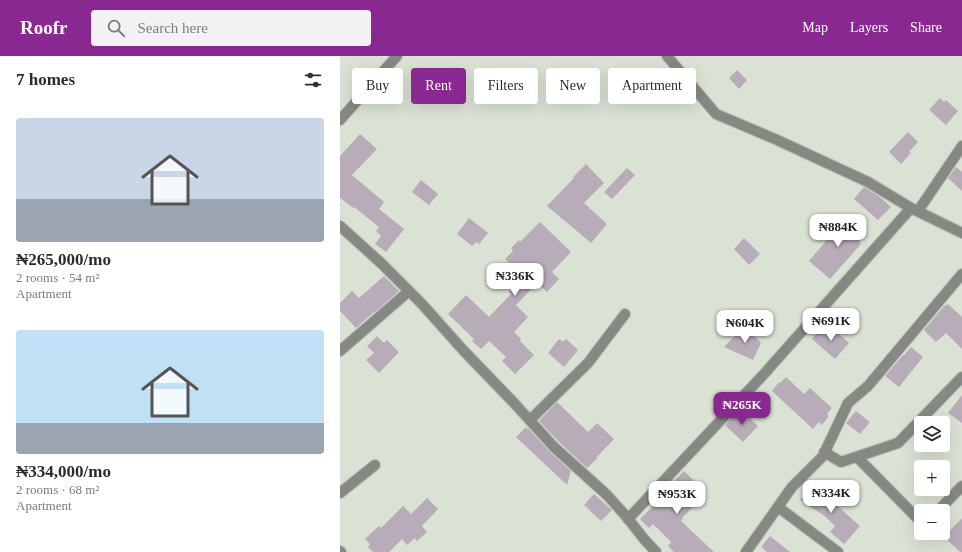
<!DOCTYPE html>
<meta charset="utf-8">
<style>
body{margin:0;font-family:"Times New Roman",serif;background:#f2f2f3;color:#2b2b33;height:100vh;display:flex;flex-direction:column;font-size:15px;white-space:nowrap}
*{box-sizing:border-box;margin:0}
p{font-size:13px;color:#7c7c81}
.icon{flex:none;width:22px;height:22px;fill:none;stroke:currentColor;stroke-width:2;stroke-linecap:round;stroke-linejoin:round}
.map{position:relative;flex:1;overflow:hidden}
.sheet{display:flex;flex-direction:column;background:#fff;width:340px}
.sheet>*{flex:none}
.banner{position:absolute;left:12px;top:12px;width:380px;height:36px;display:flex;gap:8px}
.buttons{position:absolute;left:574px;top:360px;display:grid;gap:8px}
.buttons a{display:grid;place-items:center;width:36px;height:36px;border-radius:4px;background:#fff;box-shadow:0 4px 16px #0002;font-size:20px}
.price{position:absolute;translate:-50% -34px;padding:0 9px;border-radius:8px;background:#fff;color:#222;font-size:13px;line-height:26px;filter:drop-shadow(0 1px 2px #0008)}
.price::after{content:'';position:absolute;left:50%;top:24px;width:12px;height:9px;margin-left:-6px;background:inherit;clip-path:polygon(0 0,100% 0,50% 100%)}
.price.active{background:#892890;color:#fff}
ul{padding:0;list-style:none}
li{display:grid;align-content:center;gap:8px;height:212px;padding:0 16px}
li span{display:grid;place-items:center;height:124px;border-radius:4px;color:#555}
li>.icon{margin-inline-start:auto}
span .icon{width:72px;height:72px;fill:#fffc;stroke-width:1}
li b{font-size:17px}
h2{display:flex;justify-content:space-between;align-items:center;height:48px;padding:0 16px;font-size:17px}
.pill{padding:0 14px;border-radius:4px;background:#fff;box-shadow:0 4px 16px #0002;font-size:14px;line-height:36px}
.pill.active{background:#892890;color:#fff}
header{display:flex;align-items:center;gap:24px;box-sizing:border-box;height:56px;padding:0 20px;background:#892890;color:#fff}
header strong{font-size:19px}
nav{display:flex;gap:22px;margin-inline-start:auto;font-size:14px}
.search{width:280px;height:36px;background:#f2f2f3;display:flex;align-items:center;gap:10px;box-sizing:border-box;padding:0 14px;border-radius:4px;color:#7c7c81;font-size:15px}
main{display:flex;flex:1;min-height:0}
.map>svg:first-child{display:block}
.building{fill:#b8acb9}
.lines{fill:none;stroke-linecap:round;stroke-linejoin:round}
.minor-casing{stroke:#b5bdaf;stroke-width:12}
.minor{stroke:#868983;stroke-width:10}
</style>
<header>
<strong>Roofr</strong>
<div class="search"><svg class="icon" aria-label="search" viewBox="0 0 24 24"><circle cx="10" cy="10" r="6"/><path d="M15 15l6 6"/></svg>Search here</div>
<nav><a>Map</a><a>Layers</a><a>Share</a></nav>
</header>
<main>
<section class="sheet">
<h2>7 homes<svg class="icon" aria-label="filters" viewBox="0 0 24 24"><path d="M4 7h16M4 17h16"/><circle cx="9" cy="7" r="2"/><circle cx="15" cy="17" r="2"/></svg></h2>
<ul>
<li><span style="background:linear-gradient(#c9d6e8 65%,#9aa5b1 0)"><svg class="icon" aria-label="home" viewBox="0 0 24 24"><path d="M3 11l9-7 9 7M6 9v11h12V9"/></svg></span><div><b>₦265,000/mo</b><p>2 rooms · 54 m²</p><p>Apartment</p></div></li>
<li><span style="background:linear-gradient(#bfe0f5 75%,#9aa5b1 0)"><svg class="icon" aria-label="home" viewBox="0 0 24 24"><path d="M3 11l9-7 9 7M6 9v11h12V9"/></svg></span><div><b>₦334,000/mo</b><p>2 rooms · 68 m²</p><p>Apartment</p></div></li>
</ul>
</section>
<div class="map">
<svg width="622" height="496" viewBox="0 0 622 496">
<rect width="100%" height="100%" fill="#d9e2d3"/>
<g class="building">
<polygon points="397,14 407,24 399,33 389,22"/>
<polygon points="600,42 604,46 606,44 618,55 606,69 589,54"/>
<polygon points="568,76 578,86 569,96 571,97 561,108 549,96"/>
<polygon points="20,78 37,93 12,119 44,146 39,153 64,173 46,196 35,188 41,180 36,175 39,171 14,151 13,152 0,142 0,100"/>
<polygon points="246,108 264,127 244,147 267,168 251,187 207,150 234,122 233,121"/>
<polygon points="616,111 622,116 622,135 608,122"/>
<polygon points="287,112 295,119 272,143 264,136"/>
<polygon points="81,124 98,138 89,149 72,136"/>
<polygon points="524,131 540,141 551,151 538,164 514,143"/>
<polygon points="504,160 525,178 519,186 521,188 490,223 469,205 491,179 489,177"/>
<polygon points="129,162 148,177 139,188 136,186 132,190 117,178"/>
<polygon points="200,166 231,196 212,216 219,223 207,236 197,227 176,249 188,261 174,276 181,283 180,285 194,299 175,318 162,305 166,301 149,285 141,293 132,285 134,283 108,258 126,239 149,261 171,238 169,236 180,224 178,222 181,218 165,203 173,195 171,192 179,184 180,186"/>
<polygon points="404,182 420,198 409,209 394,193"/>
<polygon points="44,220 59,235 34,257 34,256 16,272 0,255 0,247 12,235 19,242"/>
<polygon points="608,248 622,261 622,293 606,277 596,286 584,274 605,249 606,250"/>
<polygon points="405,270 421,287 413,304 384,291"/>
<polygon points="481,273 484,276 487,273 493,278 496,275 509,287 495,303 472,283"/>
<polygon points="37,280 44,287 47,284 59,296 39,317 26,304 34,297 27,290"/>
<polygon points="219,283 223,286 226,283 238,294 224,311 208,297"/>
<polygon points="571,291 583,301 559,331 545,320 563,299 564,299"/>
<polygon points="446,321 464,338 470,332 492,352 487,358 489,360 482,369 479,366 473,373 432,335 439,326 440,327"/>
<polygon points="622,339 622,367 608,357"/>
<polygon points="217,346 248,376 257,367 274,383 256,402 257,403 247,412 219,386 199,365"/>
<polygon points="400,353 418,370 403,386 385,369"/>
<polygon points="516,355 530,366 520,378 506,367"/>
<polygon points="186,371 187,373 188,372 210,396 231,415 227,429 176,381"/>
<polygon points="344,415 364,435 359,439 362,442 342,462 343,463 341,465 374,496 334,496 328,490 331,486 313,468 309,472 300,463 325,438 323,436"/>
<polygon points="470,430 480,438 495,442 492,445 520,470 504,488 490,476 495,470 486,461 460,444"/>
<polygon points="254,438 272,454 261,465 244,449"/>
<polygon points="87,442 98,453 82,470 87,476 77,485 75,482 67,489 62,483 49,496 33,496 28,491 30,488 25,483 39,470 41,472 63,450 71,458"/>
<polygon points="622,462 622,496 620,496 604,481"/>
<polygon points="430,480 450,496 427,496 421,491"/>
</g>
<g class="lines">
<defs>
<g id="minor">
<polyline points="327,0 376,58 435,83 528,126 571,152 622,177"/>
<polyline points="0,64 57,0"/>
<polyline points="578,155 622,90"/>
<polyline points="0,170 41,207 82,248 123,294 175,348 214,391 267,439 285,459 304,483 316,496"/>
<polyline points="0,295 69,235"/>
<polyline points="190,364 248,307 285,258"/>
<polyline points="484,396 501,406 558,387 622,321"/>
<polyline points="517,401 581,466"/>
<polyline points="0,437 35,409"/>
<polyline points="438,451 498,496"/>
<polyline points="598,455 622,430"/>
<polyline points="288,463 424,318 571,152"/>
<polyline points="0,495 1,496"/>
<polyline points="406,496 452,431 483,400 508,347 528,330 622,218"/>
</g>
</defs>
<use href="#minor" class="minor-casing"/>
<use href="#minor" class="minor"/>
</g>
</svg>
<div class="buttons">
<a><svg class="icon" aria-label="layers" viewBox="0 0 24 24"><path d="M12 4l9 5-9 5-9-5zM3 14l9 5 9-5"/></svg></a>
<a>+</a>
<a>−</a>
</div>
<b class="price" style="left:498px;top:192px">₦884K</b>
<b class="price" style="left:175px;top:241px">₦336K</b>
<b class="price" style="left:491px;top:286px">₦691K</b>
<b class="price" style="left:405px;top:288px">₦604K</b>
<b class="price active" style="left:402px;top:370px">₦265K</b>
<b class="price" style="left:491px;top:458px">₦334K</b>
<b class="price" style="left:337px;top:459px">₦953K</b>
<div class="banner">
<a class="pill">Buy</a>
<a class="pill active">Rent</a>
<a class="pill">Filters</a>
<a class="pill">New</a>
<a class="pill">Apartment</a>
</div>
</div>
</main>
